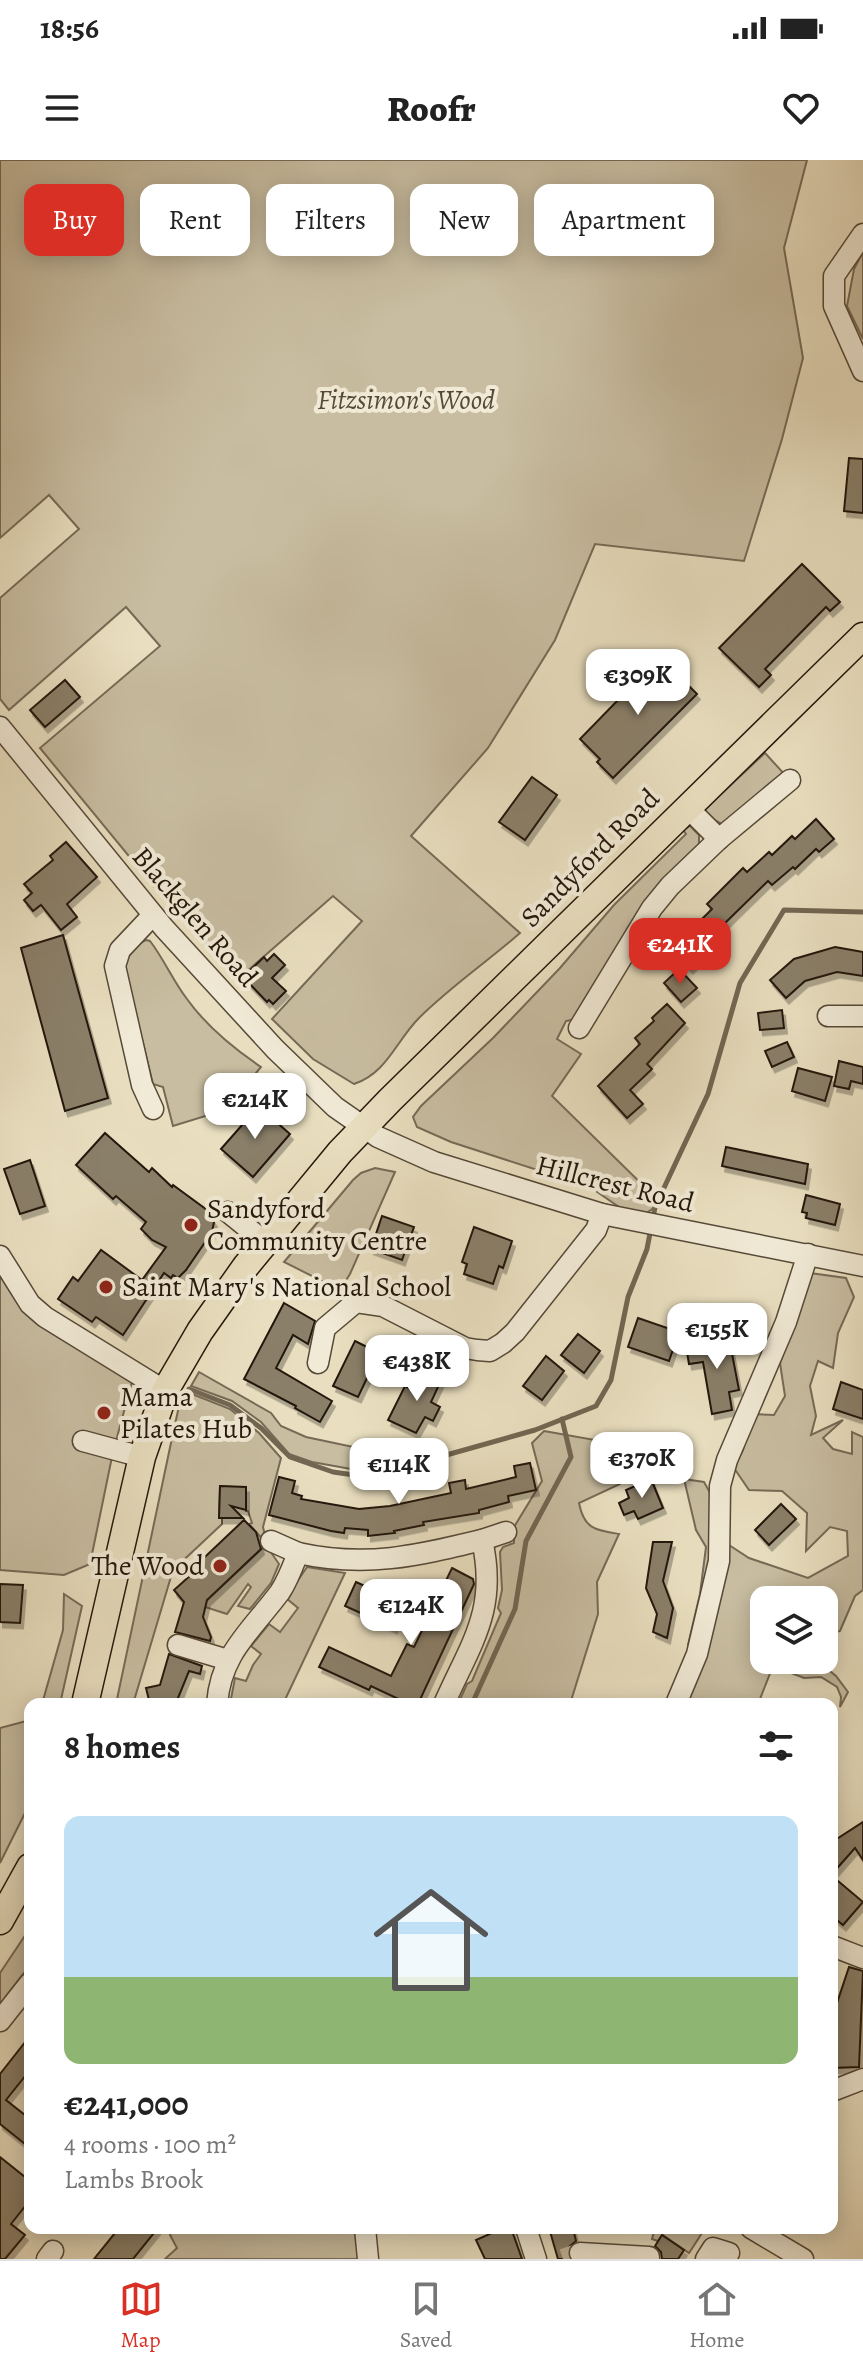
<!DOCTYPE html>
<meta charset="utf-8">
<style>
body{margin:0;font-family:Alegreya,serif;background:#f6f6f6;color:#222;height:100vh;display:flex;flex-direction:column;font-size:30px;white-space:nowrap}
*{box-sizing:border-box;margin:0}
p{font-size:26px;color:#767676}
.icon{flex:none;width:44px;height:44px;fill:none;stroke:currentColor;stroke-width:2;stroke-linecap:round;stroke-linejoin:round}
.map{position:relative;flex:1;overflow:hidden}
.details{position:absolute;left:24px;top:1538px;width:814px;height:536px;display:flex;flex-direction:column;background:#fff;border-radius:16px;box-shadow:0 4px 20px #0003}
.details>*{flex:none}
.banner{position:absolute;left:24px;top:24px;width:816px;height:72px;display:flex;gap:16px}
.controls{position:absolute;left:750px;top:1426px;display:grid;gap:16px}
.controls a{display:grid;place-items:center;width:88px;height:88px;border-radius:16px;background:#fff;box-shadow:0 4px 20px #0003;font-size:40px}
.price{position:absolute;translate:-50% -68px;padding:0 18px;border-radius:16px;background:#fff;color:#222;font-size:26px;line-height:52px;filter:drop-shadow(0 2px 4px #0008)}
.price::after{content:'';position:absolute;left:50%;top:48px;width:24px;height:18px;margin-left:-12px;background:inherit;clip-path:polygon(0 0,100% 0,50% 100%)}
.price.active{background:#d93025;color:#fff}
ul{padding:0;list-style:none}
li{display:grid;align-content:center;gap:16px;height:424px;padding:0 40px}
li span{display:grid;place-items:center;height:248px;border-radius:16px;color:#555}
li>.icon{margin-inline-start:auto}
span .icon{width:144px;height:144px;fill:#fffc;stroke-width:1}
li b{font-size:34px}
h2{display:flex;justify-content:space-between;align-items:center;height:96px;padding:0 40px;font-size:34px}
.tag{padding:0 28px;border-radius:16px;background:#fff;box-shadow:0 4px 20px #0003;font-size:28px;line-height:72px}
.tag.active{background:#d93025;color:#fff}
.status{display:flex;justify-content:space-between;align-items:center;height:56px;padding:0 40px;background:#fff;direction:ltr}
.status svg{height:22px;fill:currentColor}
header{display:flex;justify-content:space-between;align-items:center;height:104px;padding:0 40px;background:#fff;font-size:36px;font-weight:800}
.tab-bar{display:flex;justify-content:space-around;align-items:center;height:112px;border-top:2px solid #e0e0e0;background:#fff;font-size:22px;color:#767676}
.tab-bar a{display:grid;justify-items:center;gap:4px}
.tab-bar .active{color:#d93025}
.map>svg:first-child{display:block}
.green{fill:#c8bda1;stroke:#766a56;stroke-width:2}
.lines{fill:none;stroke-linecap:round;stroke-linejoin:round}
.stream{stroke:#726652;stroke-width:5}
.building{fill:#8a7f69;stroke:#24170a;stroke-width:2;filter:url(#shadow)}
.minor-tunnel{stroke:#c2b79c;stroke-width:20;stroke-dasharray:20 10;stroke-linecap:butt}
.minor-casing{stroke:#554938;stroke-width:23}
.major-casing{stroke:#24170a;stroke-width:29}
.minor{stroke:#f1ead6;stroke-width:20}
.major{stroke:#e9dfc0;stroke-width:26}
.poi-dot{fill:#8f2418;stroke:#f1ead6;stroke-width:3}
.labels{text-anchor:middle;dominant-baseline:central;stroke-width:8;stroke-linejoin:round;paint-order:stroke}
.park-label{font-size:28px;font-style:italic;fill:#554937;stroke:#f1ead6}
.street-label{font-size:28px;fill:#24170a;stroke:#f1ead6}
.poi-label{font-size:28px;fill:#24170a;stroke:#f1ead6;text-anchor:start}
</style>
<div class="status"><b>18:56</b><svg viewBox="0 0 49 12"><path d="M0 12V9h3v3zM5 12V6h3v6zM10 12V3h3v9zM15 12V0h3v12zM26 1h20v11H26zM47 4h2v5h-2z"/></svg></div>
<header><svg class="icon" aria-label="menu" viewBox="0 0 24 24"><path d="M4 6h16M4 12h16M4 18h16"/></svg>Roofr<svg class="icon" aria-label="heart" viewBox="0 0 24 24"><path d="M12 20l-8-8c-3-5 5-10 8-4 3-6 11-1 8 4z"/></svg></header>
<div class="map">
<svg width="863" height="2099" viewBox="0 0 863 2099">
<defs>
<filter id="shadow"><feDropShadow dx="3" dy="5.5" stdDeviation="0" flood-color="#0004"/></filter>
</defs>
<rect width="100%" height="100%" fill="#e9dfc0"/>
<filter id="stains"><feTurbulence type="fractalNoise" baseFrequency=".0025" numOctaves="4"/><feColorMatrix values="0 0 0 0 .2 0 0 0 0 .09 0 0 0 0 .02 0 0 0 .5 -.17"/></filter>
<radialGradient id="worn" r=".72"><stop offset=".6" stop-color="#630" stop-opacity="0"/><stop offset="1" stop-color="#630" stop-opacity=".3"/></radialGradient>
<g class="green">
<path d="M0,0h807l-23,88 19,110 -21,81 -38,122 -149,-17 -40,96 -67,108 -77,88 109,97c-33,29 -70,54 -101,85 -23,23 -32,55 -65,66l-41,-25 -41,-40 90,-98 -29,-25 -96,84 -11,-16 -61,-64 -125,-152 120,-102 -34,-39 -117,103 -9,-11v-101l79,-69 -30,-34 -49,43z"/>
<polygon points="863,92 863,179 847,146 854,109"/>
<polygon points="765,593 787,617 722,664 708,657 705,649"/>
<polygon points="690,666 699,675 699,687 575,859 566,861 557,879 581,894 552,936 658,1040 655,1047 645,1054 622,1049 590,1027 451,982 417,967 413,957 421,946 493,878 560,808 614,745 686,674 683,670"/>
<path d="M146,780l4,1c14,18 23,40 37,58 20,28 46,49 74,68l-36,43 -52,16 -10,-39 -10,-3 -29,-118c1,-13 11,-21 22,-26z"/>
<polygon points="375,1008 395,1012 350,1114 340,1130 284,1102 353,1020 361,1013"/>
<polygon points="810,1113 846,1118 854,1137 838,1173 833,1208 818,1201 810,1226 816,1256 811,1275 843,1260 823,1278 833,1289 852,1294 852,1272 863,1277 863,1430 855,1436 840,1471 824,1476 824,1440 764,1440 764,1500 816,1500 836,1516 848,1532 840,1547 841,1537 837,1527 821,1517 804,1518 773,1506 758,1544 686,1544 697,1510 688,1485 700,1434 706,1387 696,1370 684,1319 704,1322 723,1356 729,1385 749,1398 808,1418 848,1396 847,1371 830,1367 806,1391 807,1353 782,1331 749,1330 734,1308 743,1290 752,1254 774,1255 785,1236 780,1203"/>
<polygon points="0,1115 21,1148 34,1161 132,1222 113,1292 90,1404 64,1415 0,1410"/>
<polygon points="199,1212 271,1253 281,1266 306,1277 363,1289 363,1298 402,1304 362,1311 312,1302 289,1294 261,1262 232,1241 191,1226"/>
<polygon points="187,1232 230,1249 259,1273 281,1298 263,1367 267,1384 249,1364 252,1363 248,1351 246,1351 246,1328 220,1326 219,1358 222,1358 222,1364 173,1410 133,1544 116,1544 172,1278 179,1246"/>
<path d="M544,1271l68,12 8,41 -41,19c5,26 16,27 40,31l-22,48 1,32 -28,90h-112l9,-20 5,-3 29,-68 -3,-5 4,-18 -2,-38 3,-5 11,-4v-16l28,-46 -10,-38z"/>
<polygon points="266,1385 279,1404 271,1423 250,1449 238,1446 251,1427 248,1424 227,1454 205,1447 203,1444"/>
<polygon points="307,1407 345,1413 283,1544 230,1544 235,1518 246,1521 253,1505 261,1494 251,1486 269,1464 280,1472 298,1448 286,1438"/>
<polygon points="64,1434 82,1446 60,1544 42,1544 63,1470"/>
<polygon points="30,1560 30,1643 0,1703 0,1568"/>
<polygon points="30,1768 30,1805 0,1844 0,1813"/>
<polygon points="173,2068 360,2068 364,2099 165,2099 177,2088 170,2075"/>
<polygon points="655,2068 700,2068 704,2070 689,2093 663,2075 658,2081 652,2079"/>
</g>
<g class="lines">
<g class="stream">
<polyline points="653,1058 655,1047 708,934 740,823 784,750 863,752"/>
<polyline points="189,1229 230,1245 261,1268 290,1297 333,1312 361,1316 393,1310 535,1270 596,1246 611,1220 628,1137 647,1089 651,1068"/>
<polyline points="472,1544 515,1449 526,1381 571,1297 562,1259"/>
</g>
</g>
<g class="building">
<polygon points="849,298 863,299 863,353 844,351"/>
<polygon points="802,404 840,442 830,451 826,447 765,509 771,515 759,527 719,488"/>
<polygon points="660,497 697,534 613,618 597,602 600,599 580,579"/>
<polygon points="65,520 80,537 45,567 30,550"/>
<polygon points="532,617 557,635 525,680 499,662"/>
<polygon points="816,659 834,679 819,692 816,689 795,709 793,707 772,725 768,721 719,769 723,775 690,808 672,789 712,749 707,744 743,708 747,712 769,692 772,695 792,676 795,679"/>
<polygon points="66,682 97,717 67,744 77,757 61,770 41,745 33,751 24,740 32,733 24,724 53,700 50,696"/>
<polygon points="63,775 108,938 65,951 21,788"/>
<polygon points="835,787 863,792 863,816 837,812 805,821 786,838 770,820 794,799"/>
<polygon points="274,794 285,805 272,818 286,831 273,844 269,840 267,842 243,817 264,797 267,801"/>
<polygon points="679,809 697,828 681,842 664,823"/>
<polygon points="667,844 685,863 647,904 652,909 630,930 643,944 627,958 598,926 640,884 635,878 654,861 652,858"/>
<polygon points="782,850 784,868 760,870 758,853"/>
<polygon points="787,882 794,897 772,907 765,891"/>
<polygon points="839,901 863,907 863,924 851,921 849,929 834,926"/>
<polygon points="798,908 832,917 825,941 792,931"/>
<polygon points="256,944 290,974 253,1017 221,989 243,964 240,961"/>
<polygon points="105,973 149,1012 152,1008 172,1027 173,1025 207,1050 214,1062 212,1072 186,1110 178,1118 173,1115 171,1118 164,1113 123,1175 96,1157 92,1162 58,1139 73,1117 78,1121 101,1090 142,1120 166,1087 152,1080 141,1069 146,1062 116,1036 113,1039 76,1005"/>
<polygon points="726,987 808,1004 805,1024 722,1006"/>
<polygon points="30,1000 45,1046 20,1054 4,1009"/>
<polygon points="806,1035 840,1044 835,1065 806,1058 807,1053 802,1052"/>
<polygon points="382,1056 414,1067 402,1100 371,1089"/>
<polygon points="474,1067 512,1081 503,1108 499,1106 493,1124 464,1114 467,1104 462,1102"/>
<polygon points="284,1143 315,1161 308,1184 293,1175 276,1208 332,1241 320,1262 295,1248 296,1246 244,1219"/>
<polygon points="638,1158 679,1172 669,1201 628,1187"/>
<polygon points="578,1174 600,1191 584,1213 561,1195"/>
<polygon points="729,1178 739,1230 729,1232 732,1250 712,1254 703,1202 689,1204 686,1186"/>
<polygon points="355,1181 379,1193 358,1237 333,1226"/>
<polygon points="546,1196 564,1211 542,1240 523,1226"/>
<polygon points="431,1207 444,1214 431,1242 440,1247 433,1261 425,1257 416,1273 388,1260 405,1226 418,1233"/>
<polygon points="841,1222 863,1230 863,1259 833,1249"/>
<polygon points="530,1303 536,1330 508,1336 509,1342 479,1350 479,1353 423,1362 424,1365 394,1371 395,1373 368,1376 368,1370 345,1368 344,1373 331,1371 269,1355 279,1317 295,1321 292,1333 302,1336 301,1339 359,1349 390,1346 451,1333 449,1323 465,1320 466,1329 516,1317 514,1306"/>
<polygon points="651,1319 663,1348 638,1359 634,1351 624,1355 619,1343 629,1338 626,1330"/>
<polygon points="220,1326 246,1327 246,1350 231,1346 243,1358 219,1358"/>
<polygon points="781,1344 796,1359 769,1385 755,1370"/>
<polygon points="244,1360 256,1372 261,1389 207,1440 203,1457 211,1477 210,1481 175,1472 184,1442 174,1430 193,1413 190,1411"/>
<polygon points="653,1382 672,1382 663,1421 673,1448 667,1478 653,1472 657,1454 646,1428"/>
<polygon points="452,1408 473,1419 474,1424 418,1544 409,1544 371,1526 369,1530 319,1507 329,1487 391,1516 407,1484 414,1487 429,1456 421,1452 427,1439 434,1430 440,1433"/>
<polygon points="356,1422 404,1444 394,1468 345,1446"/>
<polygon points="0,1424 23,1425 20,1463 0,1462"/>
<polygon points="169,1494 202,1506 200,1514 189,1511 178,1538 180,1544 150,1544 146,1528 160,1525"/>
<polygon points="863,1662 863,1700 855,1688 832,1714 832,1682"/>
<polygon points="838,1721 863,1742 843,1765 832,1756 832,1728"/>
<polygon points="849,1807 863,1811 859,1907 832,1908 833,1855"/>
<polygon points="30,1876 30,1910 6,1940 30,1959 30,1988 0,1964 0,1914"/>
<polygon points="0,1997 30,2021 30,2040 11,2064 25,2075 5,2099 0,2099"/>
<polygon points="119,2068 158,2068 133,2099 94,2099"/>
<polygon points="503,2068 511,2068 522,2099 485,2099 476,2080"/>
<polygon points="549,2068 573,2068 576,2081 569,2087 569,2099 558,2099"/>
<polygon points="662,2075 684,2090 678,2099 662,2099 661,2092 655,2086"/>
</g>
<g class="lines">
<polyline class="minor-tunnel" points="563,2099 580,2093"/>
<defs>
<g id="minor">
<polyline points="863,74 834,116 834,146 863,211"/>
<polyline points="0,567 164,768 275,889 335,947 378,977 434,1002 602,1054 863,1106"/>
<polyline points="687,647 719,679"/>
<polyline points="828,856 863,856"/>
<polyline points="579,868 652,748 670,726 719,679 790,620"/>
<polyline points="153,949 142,925 115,806 120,790 153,755"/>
<polyline points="228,1052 265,1082"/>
<polyline points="0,1096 30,1144 45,1157 165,1231"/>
<polyline points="318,1203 325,1168 356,1142 383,1146 465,1188 477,1190 490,1191 503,1183 515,1172 596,1070 602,1054"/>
<polyline points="83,1281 142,1297"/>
<polyline points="482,1380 506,1372"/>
<polyline points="271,1381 298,1393"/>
<polyline points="178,1485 228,1500"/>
<path d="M217,1544c4,-51 34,-73 63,-112 8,-12 13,-26 18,-39 68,15 118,3 184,-13 16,70 -11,103 -38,164"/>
<polyline points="676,1544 697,1494 719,1401 720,1326 727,1300 786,1162 808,1094"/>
<polyline points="832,1786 863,1798"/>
<polyline points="0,1861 30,1823"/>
<polyline points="832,1931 863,1919"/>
<polyline points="365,2068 368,2099"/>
<polyline points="526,2068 536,2099"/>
<polyline points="751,2068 803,2099"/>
<polyline points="580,2093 649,2097"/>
<polyline points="47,2099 53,2091"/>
<polyline points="706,2099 713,2088 729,2093"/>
</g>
<g id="major">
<polyline points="85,1544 142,1297 165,1231 200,1171 246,1106 340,992 390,940 863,476"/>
<polyline points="0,1761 30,1707"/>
</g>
</defs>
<use href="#minor" class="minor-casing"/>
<use href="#major" class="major-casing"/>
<use href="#minor" class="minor"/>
<use href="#major" class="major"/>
</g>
<g class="poi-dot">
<circle cx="191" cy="1065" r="8"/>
<circle cx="106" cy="1127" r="8"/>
<circle cx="104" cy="1253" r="8"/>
<circle cx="220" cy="1406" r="8"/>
</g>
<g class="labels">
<g class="park-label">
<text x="406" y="240">Fitzsimon's Wood</text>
</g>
<g class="street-label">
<text transform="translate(590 698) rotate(-45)">Sandyford Road</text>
<text transform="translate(195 757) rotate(49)">Blackglen Road</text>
<text transform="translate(615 1024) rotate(14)">Hillcrest Road</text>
</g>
<g class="poi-label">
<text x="207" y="1049">Sandyford<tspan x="207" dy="32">Community Centre</tspan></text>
<text x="122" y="1127">Saint Mary's National School</text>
<text x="120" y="1237">Mama<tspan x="120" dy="32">Pilates Hub</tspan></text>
<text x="204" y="1406" text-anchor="end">The Wood</text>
</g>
</g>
<rect width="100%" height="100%" filter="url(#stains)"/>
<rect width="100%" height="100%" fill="url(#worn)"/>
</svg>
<div class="controls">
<a><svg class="icon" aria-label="layers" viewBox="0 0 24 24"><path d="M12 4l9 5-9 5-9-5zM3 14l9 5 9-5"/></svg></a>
</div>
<b class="price" style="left:638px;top:557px">€309K</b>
<b class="price active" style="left:680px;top:826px">€241K</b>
<b class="price" style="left:255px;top:981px">€214K</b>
<b class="price" style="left:717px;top:1211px">€155K</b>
<b class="price" style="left:417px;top:1243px">€438K</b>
<b class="price" style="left:642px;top:1340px">€370K</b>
<b class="price" style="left:399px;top:1346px">€114K</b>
<b class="price" style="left:411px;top:1487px">€124K</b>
<div class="banner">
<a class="tag active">Buy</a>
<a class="tag">Rent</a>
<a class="tag">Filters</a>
<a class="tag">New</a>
<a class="tag">Apartment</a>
</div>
<section class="details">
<h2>8 homes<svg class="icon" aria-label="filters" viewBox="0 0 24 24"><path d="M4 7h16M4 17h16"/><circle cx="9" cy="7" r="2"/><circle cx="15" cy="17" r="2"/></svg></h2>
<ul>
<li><span style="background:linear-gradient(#bfe0f5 65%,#8fb573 0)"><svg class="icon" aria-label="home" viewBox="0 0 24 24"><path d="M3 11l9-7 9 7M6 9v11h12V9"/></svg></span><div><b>€241,000</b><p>4 rooms · 100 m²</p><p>Lambs Brook</p></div></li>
</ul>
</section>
</div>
<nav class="tab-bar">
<a class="active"><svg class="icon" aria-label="map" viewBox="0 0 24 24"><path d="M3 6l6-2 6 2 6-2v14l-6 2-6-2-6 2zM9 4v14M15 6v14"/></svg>Map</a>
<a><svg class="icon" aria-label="saved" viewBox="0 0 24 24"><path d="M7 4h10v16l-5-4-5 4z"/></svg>Saved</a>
<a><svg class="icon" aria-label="home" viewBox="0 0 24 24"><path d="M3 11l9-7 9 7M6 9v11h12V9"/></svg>Home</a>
</nav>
